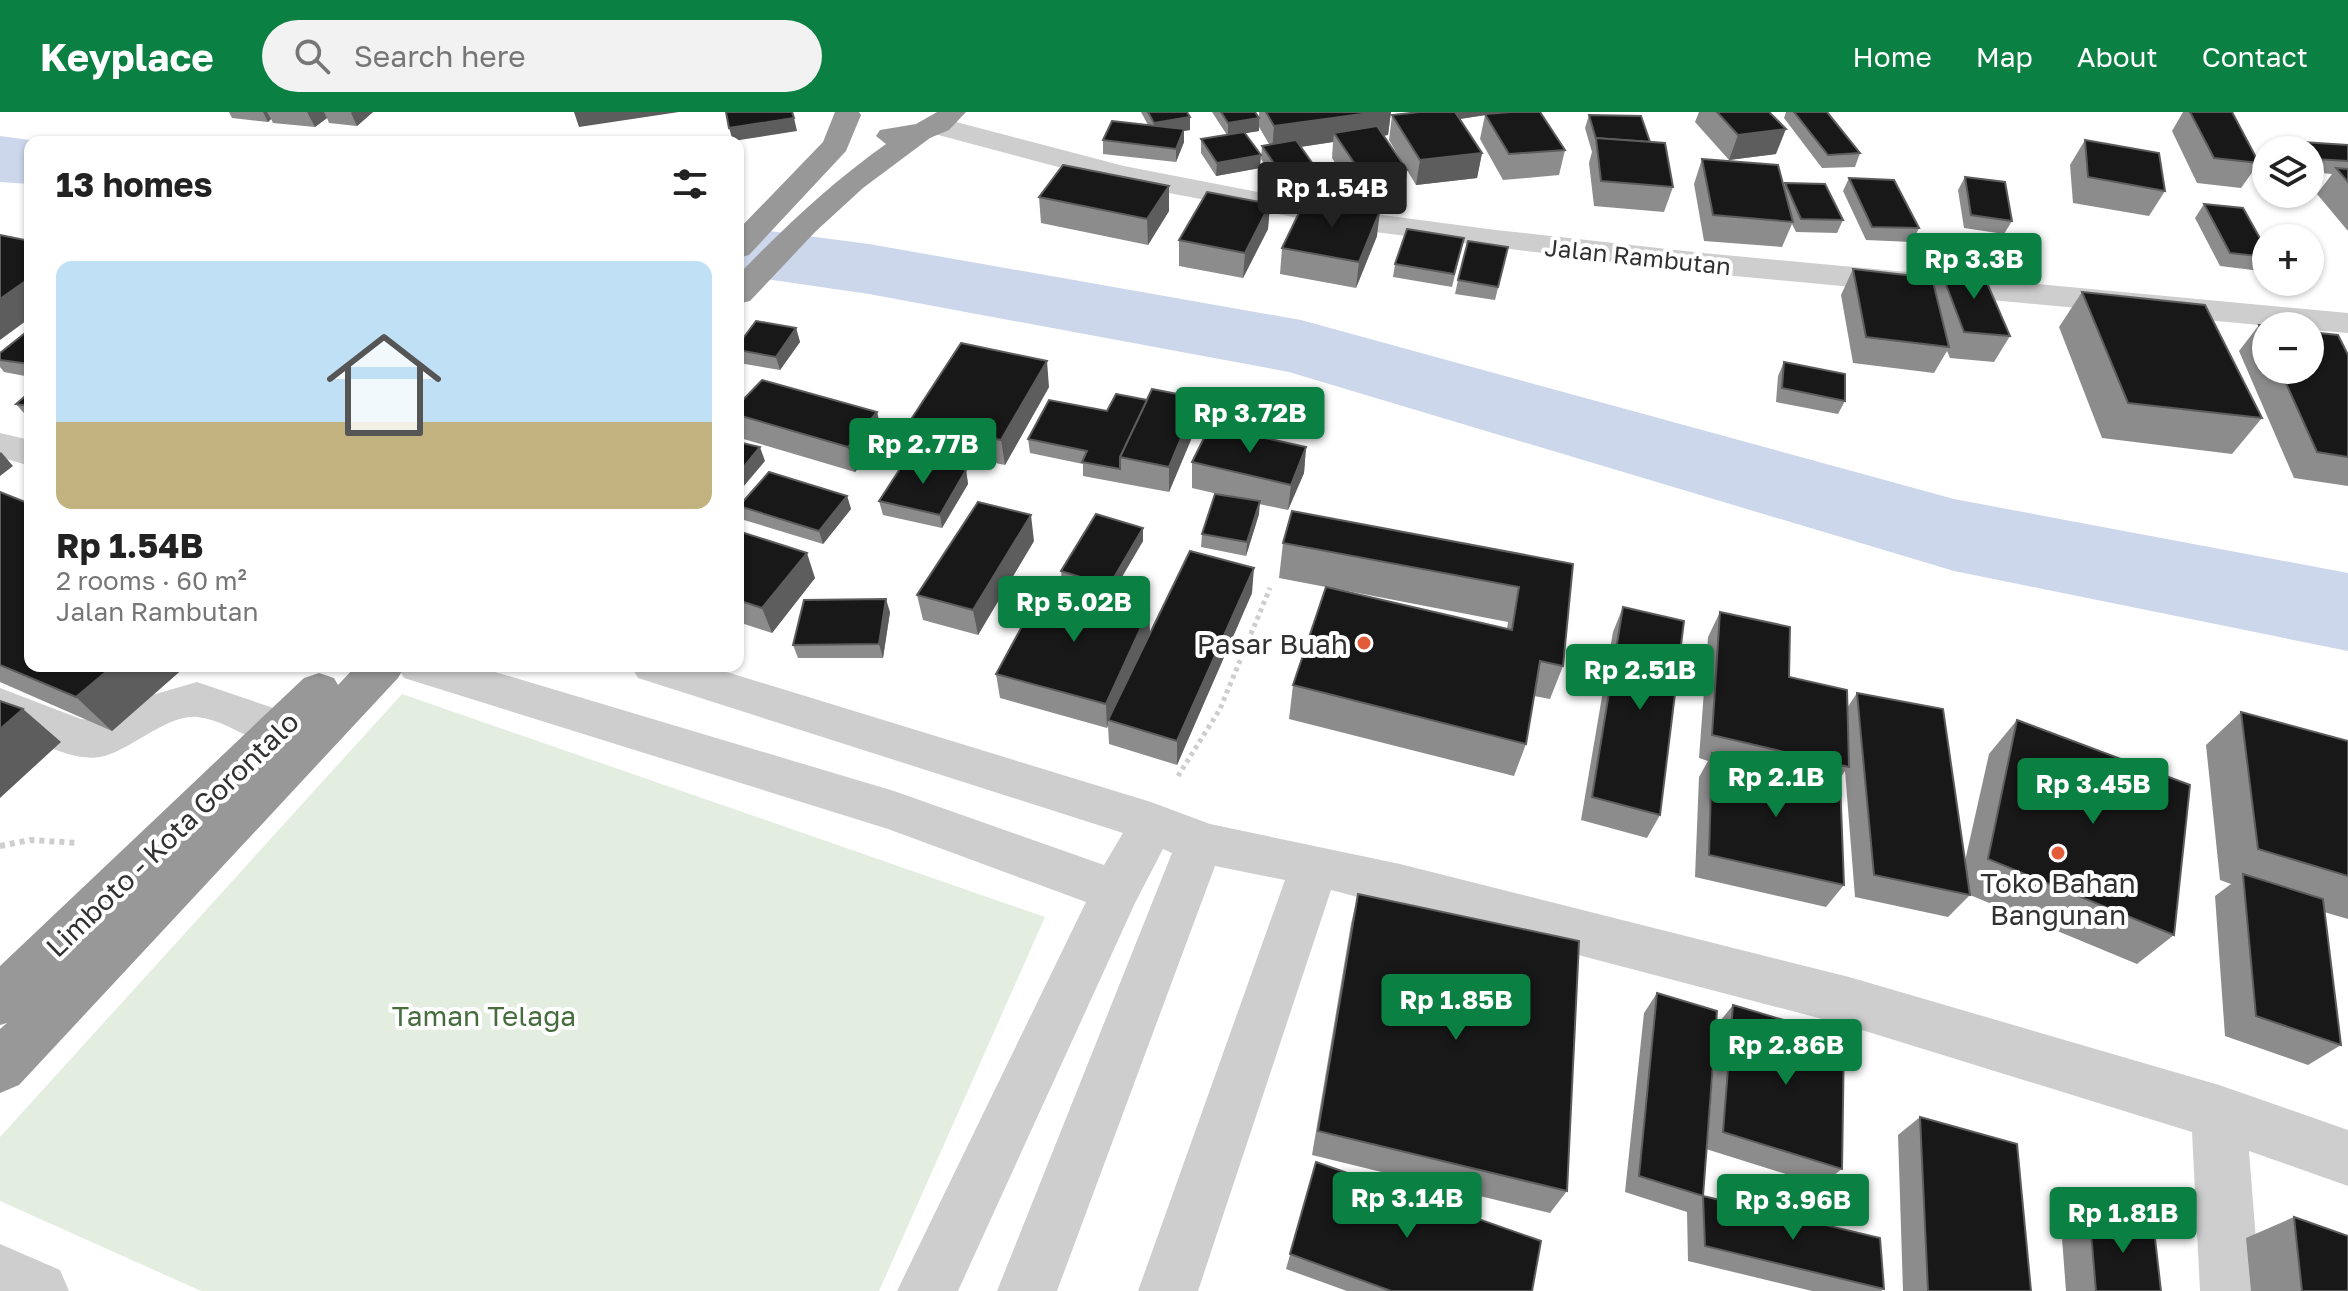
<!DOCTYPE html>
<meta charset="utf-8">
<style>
body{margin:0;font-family:"Golos Text",sans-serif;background:#f2f2f2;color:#222;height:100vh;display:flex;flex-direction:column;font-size:30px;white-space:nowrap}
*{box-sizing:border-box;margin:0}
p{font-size:26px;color:#767676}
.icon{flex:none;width:44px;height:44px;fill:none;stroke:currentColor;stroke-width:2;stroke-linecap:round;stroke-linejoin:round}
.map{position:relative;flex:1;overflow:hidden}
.drawer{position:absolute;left:24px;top:24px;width:720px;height:536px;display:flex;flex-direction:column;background:#fff;border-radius:16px;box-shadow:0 2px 6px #0004}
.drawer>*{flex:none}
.fabs{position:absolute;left:2252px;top:24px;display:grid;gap:16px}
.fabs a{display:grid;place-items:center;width:72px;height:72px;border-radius:50%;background:#fff;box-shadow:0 2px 6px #0004;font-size:40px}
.price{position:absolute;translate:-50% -68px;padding:0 18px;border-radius:8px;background:#0b8043;color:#fff;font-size:26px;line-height:52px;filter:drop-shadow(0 2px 4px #0008)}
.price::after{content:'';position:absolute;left:50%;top:48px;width:24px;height:18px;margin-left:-12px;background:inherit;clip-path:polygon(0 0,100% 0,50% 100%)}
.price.active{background:#222;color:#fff}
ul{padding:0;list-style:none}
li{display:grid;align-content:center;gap:16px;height:424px;padding:0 32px}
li+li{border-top:2px solid #e0e0e0}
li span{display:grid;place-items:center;height:248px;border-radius:16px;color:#555}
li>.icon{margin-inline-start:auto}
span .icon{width:144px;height:144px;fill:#fffc;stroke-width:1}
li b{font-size:34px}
h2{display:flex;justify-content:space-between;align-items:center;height:96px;padding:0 32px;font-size:34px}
header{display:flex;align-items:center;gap:48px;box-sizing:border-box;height:112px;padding:0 40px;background:#0b8043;color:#fff}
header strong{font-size:38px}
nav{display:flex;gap:44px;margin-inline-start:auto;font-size:28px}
.search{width:560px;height:72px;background:#f2f2f2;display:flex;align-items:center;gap:20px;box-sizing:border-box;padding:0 28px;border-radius:44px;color:#767676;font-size:30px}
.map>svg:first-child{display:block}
.green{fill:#e3ede0}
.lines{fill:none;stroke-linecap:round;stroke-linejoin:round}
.river{fill:#cdd7ec;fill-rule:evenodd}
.path-far1{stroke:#cecece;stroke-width:5;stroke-dasharray:4 4;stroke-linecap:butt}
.path{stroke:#cecece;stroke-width:6;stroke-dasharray:5 5;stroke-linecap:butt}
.minor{fill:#cecece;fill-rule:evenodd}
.highway{fill:#989898;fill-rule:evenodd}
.wall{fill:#8c8c8c;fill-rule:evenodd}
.shaded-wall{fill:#5d5d5d}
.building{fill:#181818;stroke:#5d5d5d;stroke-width:2}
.poi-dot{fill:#e25c39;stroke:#fff;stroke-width:3}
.labels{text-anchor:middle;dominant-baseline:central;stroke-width:8;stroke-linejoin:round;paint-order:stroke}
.far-street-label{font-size:24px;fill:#313131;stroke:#fff}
.poi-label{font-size:28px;fill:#313131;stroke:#fff;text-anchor:end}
.street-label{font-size:28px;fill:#313131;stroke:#fff}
.park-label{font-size:28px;fill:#476d3f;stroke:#fff}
</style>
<header>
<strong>Keyplace</strong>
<div class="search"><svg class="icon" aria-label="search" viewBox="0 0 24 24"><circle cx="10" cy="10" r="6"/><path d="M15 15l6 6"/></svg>Search here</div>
<nav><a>Home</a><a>Map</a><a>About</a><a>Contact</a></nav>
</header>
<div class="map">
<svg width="2348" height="1179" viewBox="0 0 2348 1179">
<rect width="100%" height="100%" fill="#fff"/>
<polygon class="green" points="402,582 1045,805 879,1179 201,1179 0,1089 0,1025"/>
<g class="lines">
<g class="river">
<polygon points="0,24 45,30 30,30 30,72 0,70"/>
<polygon points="738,115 869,132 1301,208 1954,387 2348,461 2348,539 1954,459 1289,260 869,182 738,163"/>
</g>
<polyline class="path-far1" points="1178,664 1220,597 1270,476"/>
<polyline class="path" points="0,734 30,728 79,731"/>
<g class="minor">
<polygon points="937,5 1124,54 1367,101 1496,118 1703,141 2348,201 2348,221 2310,218 2310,214 2270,214 1703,161 1367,119 1122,72 927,20 923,14 927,8"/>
<polygon points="0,321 30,328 30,354 0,345"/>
<polygon points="397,554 475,554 894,679 1104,753 1123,721 638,566 631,554 707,554 1151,690 1210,712 1400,752 1849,865 2219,973 2348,1018 2348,1074 2249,1039 2260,1179 2200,1179 2192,1020 1849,914 1331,778 1198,1179 1138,1179 1285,768 1215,754 1057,1179 997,1179 1172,741 1163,737 1135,791 958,1179 897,1179 1086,790 888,717 404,566"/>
<path d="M197,570l100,34 6,13 -6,13c-37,12 -65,-22 -100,-25 -30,-3 -68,35 -97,40 -32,5 -72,-21 -100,-33v-36l81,31 13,1 41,-20z"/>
<polygon points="0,1132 60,1158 69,1179 0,1179"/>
</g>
<g class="highway">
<polygon points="835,0 859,0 861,3 846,39 749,143 738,146 738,118 823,30"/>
<path d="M937,0h29l-17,18 -19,8 -67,50 -48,44 -65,69 -12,3v-29c47,-48 93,-92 148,-131l-10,-8 4,-6 36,-6z"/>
<polygon points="356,554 405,554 398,566 19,973 0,981 0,917 7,911 0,913 0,854 304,566 319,561 334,566 338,573"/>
</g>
</g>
<g class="wall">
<polygon points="229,0 373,0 357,14 329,11 327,6 315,15 273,11 271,7 268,10 232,6"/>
<polygon points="1141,0 1187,0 1190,5 1190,18 1184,19 1184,30 1176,50 1103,42 1103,28 1148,13"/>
<polygon points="1212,0 1255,0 1259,6 1259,0 1391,0 1388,23 1383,24 1403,52 1389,28 1392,3 1506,0 1565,38 1559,63 1503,68 1480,27 1485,3 1460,7 1482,41 1477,66 1416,73 1407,58 1404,83 1360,89 1332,46 1333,30 1301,35 1313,68 1279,74 1261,47 1262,34 1269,32 1259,15 1259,19 1245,21 1260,56 1216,64 1201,41 1201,27 1227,23"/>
<polygon points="1699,0 1769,0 1776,42 1729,48 1695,10"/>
<polygon points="1786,0 1827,0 1860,41 1855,55 1822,56 1784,6"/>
<polygon points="2183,0 2232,0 2259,51 2241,76 2197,71 2172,19"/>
<polygon points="1589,3 1650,30 1673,75 1664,100 1594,94 1589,51 1592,40 1585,16"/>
<polygon points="2085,28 2165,79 2149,104 2073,91 2070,53"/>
<polygon points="2302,30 2348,33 2348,119 2317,82 2332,62 2310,60 2310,38 2296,38"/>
<polygon points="1702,47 1784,74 1785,71 1843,108 1837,121 1796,120 1792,112 1782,135 1704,129 1694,72"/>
<polygon points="1965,65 2012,109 2004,122 1964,116 1958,78"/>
<polygon points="1849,66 1919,116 1912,130 1866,128 1843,79"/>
<polygon points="1039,85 1169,99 1148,133 1041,111"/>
<polygon points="1270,92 1268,117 1243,166 1179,154 1179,128"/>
<polygon points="2204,92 2266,137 2266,152 2261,159 2220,154 2195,106"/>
<polygon points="1377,124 1356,176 1280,162 1282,136"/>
<polygon points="1464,126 1452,175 1393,165 1395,152"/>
<polygon points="1508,135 1495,188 1455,182 1458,168"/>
<polygon points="1939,154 2010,224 1994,250 1950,246 1947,239 1934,261 1853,251 1841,183 1853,157 1932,167"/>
<polygon points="2082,180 2262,306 2232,342 2102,326 2059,215"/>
<polygon points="2259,213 2266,214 2266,258 2310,258 2348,243 2348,374 2294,366 2239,239"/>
<polygon points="796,216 800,230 780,258 739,251 738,233"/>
<polygon points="30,217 30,265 4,260 0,255 0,241"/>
<polygon points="1784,250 1845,289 1838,302 1776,290 1778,264"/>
<polygon points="1049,275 1005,353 915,334 910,309"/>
<polygon points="30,280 30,308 16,292"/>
<polygon points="1198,286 1198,311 1169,380 1083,364 1083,352 1030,341 1028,327 1107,299 1146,288"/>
<polygon points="738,293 877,300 883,325 855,360 740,326 738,321"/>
<polygon points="1306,335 1304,361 1288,398 1259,392 1259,402 1246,444 1201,435 1202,422 1218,382 1192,376 1192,350"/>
<polygon points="966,358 968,372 942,416 883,403 879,389"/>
<polygon points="0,380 30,554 186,554 112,619 0,570"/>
<polygon points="847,384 851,397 823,432 744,408 739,394"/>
<polygon points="738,419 815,466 772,521 738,510"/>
<polygon points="1034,429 978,523 923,508 917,483"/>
<polygon points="1143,429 1109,487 1062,472 1061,459"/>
<path d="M1283,431l290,21 -10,102 -13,33 -16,-3 -8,48 -12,32 -225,-57 4,-34 33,-98 -47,-9zM1327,475l181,35 -1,7z"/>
<polygon points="1252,481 1177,653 1109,632 1108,614 1107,616 1000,586 996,562 1149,498 1150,522"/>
<polygon points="1623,495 1660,703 1647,726 1581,708 1613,520"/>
<polygon points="890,500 883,546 798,546 793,533"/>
<polygon points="1720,500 1789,565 1847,596 1857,581 1965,749 1989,642 2017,608 2174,823 2137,852 1970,783 1948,805 1855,785 1845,659 1839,668 1844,773 1826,795 1695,765 1699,665 1708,649 1699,646 1708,525"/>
<polygon points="2241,600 2348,629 2348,807 2324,800 2341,933 2308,953 2225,924 2215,784 2231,772 2220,768 2206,633"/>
<polygon points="1358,782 1567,1079 1550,1101 1312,1043 1351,812"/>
<polygon points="1657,881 1707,1035 1717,913 1733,893 1842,1057 1821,1073 1706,1037 1703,1084 1884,1177 1881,1179 1812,1179 1688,1149 1687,1100 1625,1080 1644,901"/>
<polygon points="1920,1005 2031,1179 1903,1179 1898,1023"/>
<polygon points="1316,1050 1532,1179 1347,1179 1286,1157"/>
<polygon points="2089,1097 2161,1179 2066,1179 2061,1113"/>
<polygon points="2294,1105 2348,1179 2251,1179 2246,1126"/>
</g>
<g class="shaded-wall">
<polygon points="263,0 267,0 271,7 268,10"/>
<polygon points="307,0 324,0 327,6 315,15"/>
<polygon points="352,0 373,0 357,14 351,1"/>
<polygon points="574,0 679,0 579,15"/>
<polygon points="1377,0 1391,0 1388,23 1340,29 1334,21 1333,30 1272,39 1274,14"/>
<polygon points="1428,0 1506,0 1426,12"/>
<polygon points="1190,5 1190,18 1184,19 1184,30 1176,50 1176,37 1154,24 1154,11"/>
<polygon points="794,6 797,19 733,29 729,16"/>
<polygon points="1259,6 1259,19 1228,24 1228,11"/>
<polygon points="1786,17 1776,42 1729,48 1738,23"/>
<polygon points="1482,41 1477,66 1416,73 1420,48"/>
<polygon points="1261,43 1260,56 1216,64 1217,51"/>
<polygon points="1315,55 1313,68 1279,74 1280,60"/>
<polygon points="1407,58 1404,83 1360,89 1363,64"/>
<polygon points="1169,74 1169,99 1148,133 1147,107"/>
<polygon points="1270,92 1268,117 1243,166 1245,141"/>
<polygon points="1380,99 1377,124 1356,176 1359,150"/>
<polygon points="30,166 30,206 0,228 0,187"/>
<polygon points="796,216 800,230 780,258 776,245"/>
<polygon points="1047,249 1049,275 1005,353 1001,328"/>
<polygon points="1198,286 1198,311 1169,380 1169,355"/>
<polygon points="877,300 883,325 855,360 848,335"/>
<polygon points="760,335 765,349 738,381 738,362"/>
<polygon points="1306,335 1304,361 1288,398 1291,373"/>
<polygon points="1,340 13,354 0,364 0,341"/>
<polygon points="966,358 968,372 942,416 940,403"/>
<polygon points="847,384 851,397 823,432 819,419"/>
<polygon points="1260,389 1259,402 1246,444 1247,430"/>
<polygon points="1031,403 1034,429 978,523 973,498"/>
<polygon points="1143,416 1143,429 1109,487 1109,474"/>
<polygon points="807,441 815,466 772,521 762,496"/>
<polygon points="1254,456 1252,481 1177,653 1177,629"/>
<polygon points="886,487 890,500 883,546 879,532"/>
<polygon points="1149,498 1150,523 1108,608 1107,616 1106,592"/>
<polygon points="113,554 186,554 112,619 76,585"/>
<polygon points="23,597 61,630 0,686 0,617"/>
</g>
<g class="building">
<polygon points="726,0 792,0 794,6 729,16"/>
<polygon points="1148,0 1187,0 1190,5 1154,11"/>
<polygon points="1221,0 1255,0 1259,6 1228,11"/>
<polygon points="1266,0 1377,0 1274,14"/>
<polygon points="1420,0 1455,0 1482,41 1420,48 1392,3"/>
<polygon points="1510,0 1540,0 1565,38 1509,42 1485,2"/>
<polygon points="1717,0 1769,0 1786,17 1738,23"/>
<polygon points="1794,0 1827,0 1860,41 1828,43"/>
<polygon points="2190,0 2232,0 2259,51 2214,46"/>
<polygon points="1589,3 1641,4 1650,30 1596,26 1596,27"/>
<polygon points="1112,9 1184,17 1176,37 1103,28"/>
<polygon points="1377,14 1407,58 1363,64 1334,21"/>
<polygon points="1244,20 1261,43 1217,51 1201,27"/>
<polygon points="1596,26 1665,31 1673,75 1601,69"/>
<polygon points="1296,28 1315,55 1280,60 1262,34"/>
<polygon points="2085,28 2159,41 2165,79 2088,65"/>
<polygon points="2302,30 2348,33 2348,49 2315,47 2310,38"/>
<polygon points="1702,47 1778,53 1793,110 1713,103"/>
<polygon points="1063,53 1169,74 1147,107 1039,85"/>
<polygon points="2336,56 2348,57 2348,70"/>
<polygon points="1965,65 2005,70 2012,109 1971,103"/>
<polygon points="1849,66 1894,68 1919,116 1872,115"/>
<polygon points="1785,71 1825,72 1843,108 1801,107"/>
<polygon points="1207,80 1270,92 1245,141 1179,128"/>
<polygon points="1306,86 1380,99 1359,150 1282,136"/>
<polygon points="2204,92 2243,96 2266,137 2266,145 2230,141"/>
<polygon points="1407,117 1464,126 1454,162 1395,152"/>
<polygon points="0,123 30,129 30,166 0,187"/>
<polygon points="1468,129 1508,135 1498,175 1458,168"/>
<polygon points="1939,154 1981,157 2010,224 1964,220"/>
<polygon points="1853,157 1932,166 1949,235 1866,225"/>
<polygon points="2082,180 2205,193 2262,306 2128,291"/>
<polygon points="756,209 796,216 776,245 738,238 738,233"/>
<polygon points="2259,213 2268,214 2266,214 2266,227"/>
<polygon points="30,217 30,252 0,248 0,241"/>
<polygon points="2310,220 2338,223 2348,243 2348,345 2317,340 2280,258 2310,258"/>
<polygon points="961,231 1047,249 1001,328 910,309"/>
<polygon points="1784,250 1845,262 1845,289 1782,276"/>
<polygon points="762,268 877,300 848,335 738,303 738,293"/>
<polygon points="1152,277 1198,286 1169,355 1120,345"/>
<polygon points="30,280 30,294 16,292"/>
<polygon points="1116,282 1147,288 1120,345 1120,357 1082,350 1087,339 1028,327 1049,288 1107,299"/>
<polygon points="1210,314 1306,335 1291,373 1192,350"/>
<polygon points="738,330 760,335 738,362"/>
<polygon points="907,346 966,358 940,403 879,389"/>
<polygon points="769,360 847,384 819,419 739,394"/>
<polygon points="0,380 30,392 30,554 113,554 76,585 0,553"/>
<polygon points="1215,382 1260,389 1247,430 1202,422"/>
<polygon points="978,390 1031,403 973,498 917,483"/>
<polygon points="1292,399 1573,452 1563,554 1540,549 1526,632 1293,573 1326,475 1512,518 1519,475 1283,431"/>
<polygon points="1096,402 1143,416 1109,474 1061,459"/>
<polygon points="738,419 807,441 762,496 738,488"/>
<polygon points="1190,439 1254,456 1177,629 1108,608"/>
<polygon points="1045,472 1149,498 1106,592 996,562"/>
<polygon points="886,487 879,532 793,533 804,488"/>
<polygon points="1623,495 1684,509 1660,703 1592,685"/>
<polygon points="1720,500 1790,515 1789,565 1847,578 1849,655 1712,623"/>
<polygon points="1857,581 1943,597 1970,783 1874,763"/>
<polygon points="0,589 23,597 0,617"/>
<polygon points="2241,600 2348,629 2348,764 2258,737"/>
<polygon points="2017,608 2190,673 2174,823 1988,747"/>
<polygon points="1712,641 1840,668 1844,773 1709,743"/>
<polygon points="2243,762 2323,787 2341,933 2256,904"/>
<polygon points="1358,782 1579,829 1567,1079 1318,1019"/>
<polygon points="1657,881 1717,899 1703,1084 1639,1064"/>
<polygon points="1733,893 1844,926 1842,1057 1723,1020"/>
<polygon points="1920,1005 2017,1032 2031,1179 1928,1179"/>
<polygon points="1316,1050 1541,1129 1532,1179 1391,1179 1290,1142"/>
<polygon points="1703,1084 1880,1126 1884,1177 1705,1134"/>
<polygon points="2089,1097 2154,1118 2161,1179 2096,1179"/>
<polygon points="2294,1105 2348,1124 2348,1179 2302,1179"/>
</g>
<g class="poi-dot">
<circle cx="1364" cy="531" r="8"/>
<circle cx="2058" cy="741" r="8"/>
</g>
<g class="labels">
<g class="far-street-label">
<text transform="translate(1638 144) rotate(6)">Jalan Rambutan</text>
</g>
<g class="poi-label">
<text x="1348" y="531">Pasar Buah</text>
<text x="2058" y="770" text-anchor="middle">Toko Bahan<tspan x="2058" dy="32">Bangunan</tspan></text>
</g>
<g class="street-label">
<text transform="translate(172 722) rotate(-44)">Limboto - Kota Gorontalo</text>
</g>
<g class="park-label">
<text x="484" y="903">Taman Telaga</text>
</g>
</g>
</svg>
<div class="fabs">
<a><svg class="icon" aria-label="layers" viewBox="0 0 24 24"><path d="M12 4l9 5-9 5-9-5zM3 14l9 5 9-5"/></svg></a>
<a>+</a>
<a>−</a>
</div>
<b class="price active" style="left:1332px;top:118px">Rp 1.54B</b>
<b class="price" style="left:1974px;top:189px">Rp 3.3B</b>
<b class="price" style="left:1250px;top:343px">Rp 3.72B</b>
<b class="price" style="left:923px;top:374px">Rp 2.77B</b>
<b class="price" style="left:1074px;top:532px">Rp 5.02B</b>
<b class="price" style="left:1640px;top:600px">Rp 2.51B</b>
<b class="price" style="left:1776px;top:707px">Rp 2.1B</b>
<b class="price" style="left:2093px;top:714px">Rp 3.45B</b>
<b class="price" style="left:1456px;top:930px">Rp 1.85B</b>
<b class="price" style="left:1786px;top:975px">Rp 2.86B</b>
<b class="price" style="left:1407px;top:1128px">Rp 3.14B</b>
<b class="price" style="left:1793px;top:1130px">Rp 3.96B</b>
<b class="price" style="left:2123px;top:1143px">Rp 1.81B</b>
<section class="drawer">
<h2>13 homes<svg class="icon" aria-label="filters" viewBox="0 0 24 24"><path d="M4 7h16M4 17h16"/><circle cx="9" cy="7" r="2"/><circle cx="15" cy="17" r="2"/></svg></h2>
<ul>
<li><span style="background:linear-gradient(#bfe0f5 65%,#c2b280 0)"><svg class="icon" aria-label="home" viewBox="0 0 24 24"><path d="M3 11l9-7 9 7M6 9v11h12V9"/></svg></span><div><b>Rp 1.54B</b><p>2 rooms · 60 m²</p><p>Jalan Rambutan</p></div></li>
</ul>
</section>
</div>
